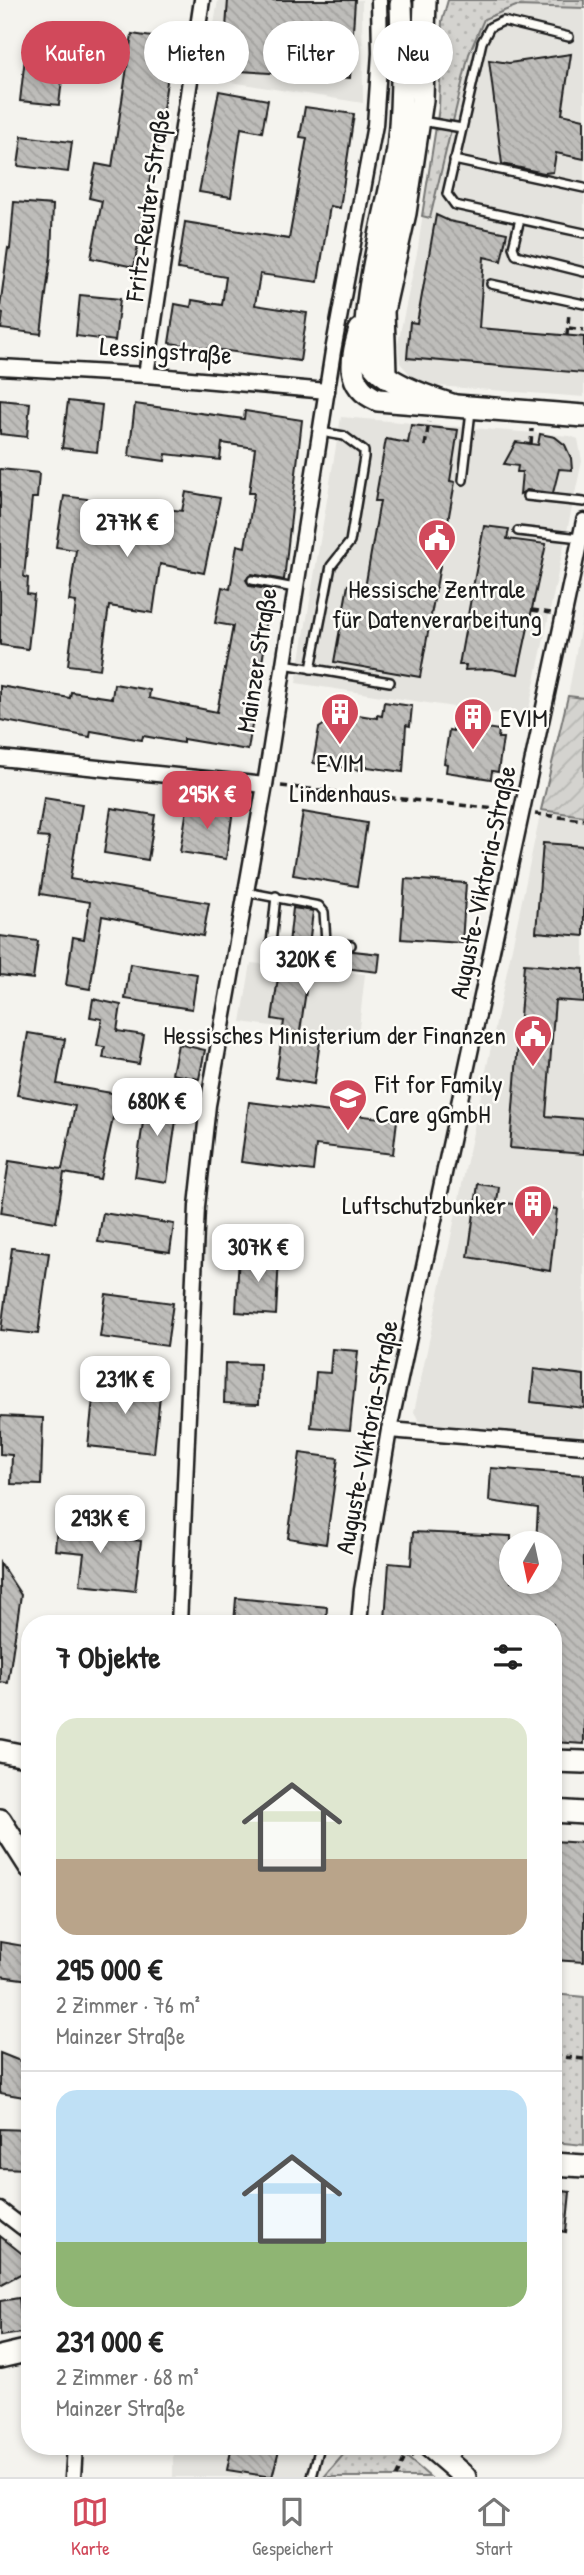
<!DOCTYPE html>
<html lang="de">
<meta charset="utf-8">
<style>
body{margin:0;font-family:"Patrick Hand",sans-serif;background:#f2f2f2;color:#222;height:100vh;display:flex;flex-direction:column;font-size:26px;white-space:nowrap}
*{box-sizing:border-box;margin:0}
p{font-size:23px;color:#767676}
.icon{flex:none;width:38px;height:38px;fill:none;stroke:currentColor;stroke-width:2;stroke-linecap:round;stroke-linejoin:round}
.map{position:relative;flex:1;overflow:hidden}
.drawer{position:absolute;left:21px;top:1615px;width:541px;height:840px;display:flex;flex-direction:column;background:#fff;border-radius:28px;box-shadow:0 4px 10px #0003}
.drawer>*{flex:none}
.top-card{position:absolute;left:21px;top:21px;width:542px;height:63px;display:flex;gap:14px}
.needle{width:46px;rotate:189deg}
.buttons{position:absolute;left:499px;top:1531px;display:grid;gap:14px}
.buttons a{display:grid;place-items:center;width:63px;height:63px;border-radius:50%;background:#fff;box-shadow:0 4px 10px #0003;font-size:35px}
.price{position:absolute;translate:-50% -60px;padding:0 16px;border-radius:14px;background:#fff;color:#222;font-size:23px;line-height:46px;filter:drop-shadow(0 2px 4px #0008)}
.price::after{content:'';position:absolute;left:50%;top:42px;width:21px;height:16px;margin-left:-10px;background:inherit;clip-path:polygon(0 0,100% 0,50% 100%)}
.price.on{background:#d1495b;color:#fff}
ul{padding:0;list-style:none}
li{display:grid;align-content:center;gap:14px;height:371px;padding:0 35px}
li+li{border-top:2px solid #e0e0e0}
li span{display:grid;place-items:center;height:217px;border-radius:21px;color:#555}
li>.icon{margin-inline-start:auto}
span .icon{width:126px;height:126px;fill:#fffc;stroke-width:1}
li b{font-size:30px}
h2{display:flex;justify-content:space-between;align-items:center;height:84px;padding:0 35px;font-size:30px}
.chip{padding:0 24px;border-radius:32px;background:#fff;box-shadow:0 4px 10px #0003;font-size:24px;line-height:63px}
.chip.on{background:#d1495b;color:#fff}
.tab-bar{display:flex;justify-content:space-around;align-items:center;height:98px;border-top:2px solid #e0e0e0;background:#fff;font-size:19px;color:#767676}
.tab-bar a{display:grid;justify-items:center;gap:4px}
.tab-bar .on{color:#d1495b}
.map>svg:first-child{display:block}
.built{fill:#e4e3de}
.grass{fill:url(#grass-dots);stroke:#787876;stroke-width:2}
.garden{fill:url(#garden-furrows);stroke:#787876;stroke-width:2}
.building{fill:url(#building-back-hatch);stroke:#1c1c1c;stroke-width:2}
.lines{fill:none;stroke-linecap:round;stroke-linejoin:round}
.lane-casing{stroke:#1c1c1c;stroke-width:12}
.street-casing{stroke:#1c1c1c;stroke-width:19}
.secondary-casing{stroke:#1c1c1c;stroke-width:26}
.path{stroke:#1c1c1c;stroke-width:3.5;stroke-dasharray:7 5;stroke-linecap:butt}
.lane{stroke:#fdfcf7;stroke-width:7}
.street{stroke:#fdfcf7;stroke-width:14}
.secondary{stroke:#fdfcf7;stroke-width:21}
.labels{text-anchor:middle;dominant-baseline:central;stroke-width:5;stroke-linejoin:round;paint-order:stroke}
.street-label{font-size:26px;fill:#1c1c1c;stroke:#fdfcf7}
.poi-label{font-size:26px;fill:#1c1c1c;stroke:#fdfcf7}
</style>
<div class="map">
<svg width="584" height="2477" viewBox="0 0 584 2477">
<defs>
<pattern id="grass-dots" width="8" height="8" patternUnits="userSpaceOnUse" patternTransform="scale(1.75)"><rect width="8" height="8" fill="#d4d3cf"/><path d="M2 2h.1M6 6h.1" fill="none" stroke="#b5b5b1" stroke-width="1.8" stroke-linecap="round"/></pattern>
<pattern id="garden-furrows" width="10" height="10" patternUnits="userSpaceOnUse" patternTransform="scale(1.75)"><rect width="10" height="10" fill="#d4d3cf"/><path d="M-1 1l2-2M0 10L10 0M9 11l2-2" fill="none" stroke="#b5b5b1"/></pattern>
<pattern id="building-back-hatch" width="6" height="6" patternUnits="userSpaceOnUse" patternTransform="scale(1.75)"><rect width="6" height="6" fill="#bebdba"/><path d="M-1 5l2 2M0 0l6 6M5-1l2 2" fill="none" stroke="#a3a29f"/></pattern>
</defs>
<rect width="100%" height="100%" fill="#f4f3ee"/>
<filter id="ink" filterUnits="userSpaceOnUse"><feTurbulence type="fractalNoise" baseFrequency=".0143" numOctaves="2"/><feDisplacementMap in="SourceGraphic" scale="14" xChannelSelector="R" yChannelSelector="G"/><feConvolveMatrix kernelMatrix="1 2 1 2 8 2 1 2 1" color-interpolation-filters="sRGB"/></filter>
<g filter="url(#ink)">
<g class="built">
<polygon points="218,0 362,0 363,103 205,78"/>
<polygon points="448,0 584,0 584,397 436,386 413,378 400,363 398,343 418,248 437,110 441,22"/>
<polygon points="341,417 570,436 578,439 582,461 527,718 296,683"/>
<polygon points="584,608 584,1436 426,1424 419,1421 414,1412 541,810 568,696"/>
<polygon points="251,963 365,974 358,1037 241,1022"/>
<polygon points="173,2447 350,2447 324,2477 173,2477"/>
</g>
<g class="grass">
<polygon points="448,0 584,0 584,8 516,6 484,19 469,54 430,218 422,216 439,108 442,21"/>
<polygon points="553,1994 584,1997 584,2145 553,2142"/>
<polygon points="350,2447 395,2447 430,2477 324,2477"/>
</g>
<polygon class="garden" points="568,696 584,698 584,816 541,810"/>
<g class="building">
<polygon points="228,0 355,0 350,78 223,70"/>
<polygon points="132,34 173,40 157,151 155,151 134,267 91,258 102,201 89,198 96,164 112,167"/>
<polygon points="27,40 66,45 59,105 20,101"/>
<polygon points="571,54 562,114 584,119 584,159 556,153 553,172 544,173 502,164 489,60 509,63"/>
<polygon points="219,91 268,100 262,132 241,128 231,197 199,192"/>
<polygon points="305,107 354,114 340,208 330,206 318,282 260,274 255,305 307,313 300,361 169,343 175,304 191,307 192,300 222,305 226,277 178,269 185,222 289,239 307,138 300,137"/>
<polygon points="22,136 72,142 68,172 18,166"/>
<polygon points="14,202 53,205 51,255 41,334 1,329 3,313 0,312 0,307 8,248 10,249"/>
<polygon points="436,215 449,221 507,233 501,261 484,257 479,328 584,337 584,373 407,358 410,322 417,323"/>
<polygon points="80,295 120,299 115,341 76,336"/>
<polygon points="0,400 30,403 27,437 0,434"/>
<polygon points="68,401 102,405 97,452 62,448"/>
<polygon points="135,404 244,419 245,411 302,420 284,580 252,574 246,580 250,586 272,590 260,650 264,650 248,750 183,739 183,743 143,736 142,740 91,731 90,737 0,720 0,686 70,698 71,692 112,698 114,684 150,690 149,698 217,712 233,626 215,623 222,587 230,589 237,545 245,547 254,493 249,493 255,448 222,443 220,460 166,454 165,461 129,456"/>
<polygon points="411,425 458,430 450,481 455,482 420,677 334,662 348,585 365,588 380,501 375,501 386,439 408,443"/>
<polygon points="540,434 555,437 565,445 571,458 572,470 559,469 553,493 527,490 520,494 522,472 517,472 518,466 504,464 516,442 538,445"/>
<polygon points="0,469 39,473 37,498 32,498 24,577 28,578 27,594 34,595 28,649 0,645"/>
<polygon points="186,492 220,498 204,573 160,564 153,613 109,606 100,669 68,665 76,602 69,601 76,550 56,547 64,496 182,511"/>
<polygon points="484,526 509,529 507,539 546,544 518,674 491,669 465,670 466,665 459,665"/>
<polygon points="384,702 412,706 410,726 406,725 403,772 361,766 360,770 313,763 319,728 331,720 333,711 377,718 377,715 382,716"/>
<polygon points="454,723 499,730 498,738 503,738 498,772 492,771 491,779 446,772 447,764 444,763 449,730 453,731"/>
<polygon points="44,798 82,804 70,879 209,903 203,936 102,916 90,989 66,985 73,937 84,939 90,902 40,894 49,838 38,837"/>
<polygon points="188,803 233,810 226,859 180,852"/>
<polygon points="111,808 155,815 148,860 104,853"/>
<polygon points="303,812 367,823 357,886 293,875"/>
<polygon points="543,843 584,846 584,936 536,932"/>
<polygon points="405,879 466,883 462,943 401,939"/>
<polygon points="293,908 313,911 309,946 380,954 378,972 310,964 299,1038 320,1041 314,1084 276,1078 284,1021 272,1019 278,978 285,979"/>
<polygon points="0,936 38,941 33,979 0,975"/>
<polygon points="130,964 197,974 192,1009 125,999"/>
<polygon points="524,964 584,969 584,1002 555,1000 546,1116 584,1119 584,1154 510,1148"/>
<polygon points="93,999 121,1005 117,1031 144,1035 139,1064 103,1058 105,1047 97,1046 102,1019 90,1017"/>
<polygon points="28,1033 65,1039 57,1084 118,1094 100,1179 64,1173 56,1222 1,1213 9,1161 62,1169 75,1106 17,1095"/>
<polygon points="178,1044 205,1050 199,1079 172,1074"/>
<polygon points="147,1095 179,1100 167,1182 135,1177"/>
<polygon points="249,1102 397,1120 393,1154 316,1145 313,1171 241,1162"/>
<polygon points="478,1184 499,1187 497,1202 557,1209 550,1271 468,1257"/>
<polygon points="103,1213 174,1224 170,1252 98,1242"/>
<polygon points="12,1248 49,1253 38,1334 1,1330"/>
<polygon points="239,1254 279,1256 276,1315 236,1312"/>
<polygon points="106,1294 173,1303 167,1346 100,1337"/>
<polygon points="332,1349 358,1351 350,1430 311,1427 316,1372 330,1373"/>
<polygon points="225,1363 260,1364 259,1404 224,1403"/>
<polygon points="534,1369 584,1375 584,1408 531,1402"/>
<polygon points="95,1380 161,1386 154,1453 88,1446"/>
<polygon points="0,1416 43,1418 41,1485 11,1484 12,1455 0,1454"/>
<polygon points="300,1453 338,1458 326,1544 288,1538"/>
<polygon points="491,1468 584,1475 584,1744 553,1742 553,1624 406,1624 385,1620 389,1563 411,1565 413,1532 511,1536 511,1582 550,1582 550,1544 536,1544 538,1508 489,1501"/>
<polygon points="58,1514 74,1515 73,1526 101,1530 100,1536 141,1541 135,1591 80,1585 84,1553 55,1550"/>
<polygon points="0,1563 21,1595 8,1683 0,1682"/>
<polygon points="236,1598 327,1607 326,1624 234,1624"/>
<polygon points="553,1841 584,1843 584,1962 553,1960"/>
<polygon points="0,1942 30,1947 30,1980 0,1976"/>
<polygon points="0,2053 30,2065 30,2098 0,2093"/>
<polygon points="0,2129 28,2130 27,2169 0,2168"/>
<polygon points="553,2190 570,2192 566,2232 553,2230"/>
<polygon points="0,2236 30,2260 30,2269 0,2285"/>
<polygon points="19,2298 23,2333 0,2336 0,2301"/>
<polygon points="232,2446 280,2446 272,2477 227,2470"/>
</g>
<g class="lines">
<defs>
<g id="lane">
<polyline points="569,37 503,21 490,27 482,42 447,194 455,205 584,233"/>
<polyline points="421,121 462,128"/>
<polyline points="454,160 584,188"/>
<polyline points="520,219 513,247 516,255 584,272"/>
<polyline points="491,284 584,304"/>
<polyline points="463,480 471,411"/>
<polyline points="527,496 584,502"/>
<polyline points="518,531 580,538"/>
<polyline points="252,580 295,588"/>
<polyline points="284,664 390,682"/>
<polyline points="311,669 331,566 350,542 364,457 364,451 344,436 321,432"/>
<polyline points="246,892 319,906 324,912 326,941 351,945"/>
<polyline points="270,953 276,896"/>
<polyline points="312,2477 320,2446"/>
</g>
<g id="street">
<polyline points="0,367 146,375 327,391"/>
<polyline points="146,375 202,0"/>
<polyline points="0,758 265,785"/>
<polyline points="389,1430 584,1446"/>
<polyline points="179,1624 197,1206 208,1105 265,785 333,351 375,125 380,53 379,0"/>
<polyline points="359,1624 362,1590 389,1430 584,521"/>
<polyline points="0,2210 30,2233"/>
<polyline points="446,2461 456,2446"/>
<polyline points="73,2477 75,2446"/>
</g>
<g id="secondary">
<path d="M401,4c2,49 2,97 -3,145 -6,45 -45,176 -28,210 11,23 58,38 82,46"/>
<path d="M360,330c-8,28 -16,56 18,70l206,16"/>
<polyline points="385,373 383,311 405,213 422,100 425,0"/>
<polyline points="0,1751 30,1757"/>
<polyline points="553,1761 584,1762"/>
<polyline points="553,1811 584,1813"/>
<polyline points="0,1820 30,1867"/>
<polyline points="553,2164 584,2166"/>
<polyline points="0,2357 30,2350"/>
<polyline points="429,2446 465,2477"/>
</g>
</defs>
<use href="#lane" class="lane-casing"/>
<use href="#street" class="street-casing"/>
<use href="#secondary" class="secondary-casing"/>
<g class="path">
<polyline points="569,328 584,330"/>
<polyline points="567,335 569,313"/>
<polyline points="531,444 532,429"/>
<polyline points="425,446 429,422"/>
<polyline points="532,610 551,613"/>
<polyline points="281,786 506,810"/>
<polyline points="535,814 584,820"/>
<polyline points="553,2056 584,2059"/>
<polyline points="402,2446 413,2457"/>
<polyline points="396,2477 408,2451"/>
</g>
<use href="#lane" class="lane"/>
<use href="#street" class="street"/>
<use href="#secondary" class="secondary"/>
</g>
</g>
<defs>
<symbol id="civic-pin" viewBox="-11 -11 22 30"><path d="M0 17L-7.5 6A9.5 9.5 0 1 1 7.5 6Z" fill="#d1495b" stroke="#fdfcf7"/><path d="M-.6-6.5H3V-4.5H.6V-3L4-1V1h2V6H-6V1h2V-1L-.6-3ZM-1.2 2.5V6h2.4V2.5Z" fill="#fff"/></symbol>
<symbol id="building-pin" viewBox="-11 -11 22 30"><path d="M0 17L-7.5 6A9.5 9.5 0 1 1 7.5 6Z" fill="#d1495b" stroke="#fdfcf7"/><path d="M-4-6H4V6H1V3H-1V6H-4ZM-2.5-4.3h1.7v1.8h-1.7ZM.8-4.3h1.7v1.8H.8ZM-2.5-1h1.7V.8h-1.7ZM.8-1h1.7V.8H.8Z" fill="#fff"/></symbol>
<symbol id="school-pin" viewBox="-11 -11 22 30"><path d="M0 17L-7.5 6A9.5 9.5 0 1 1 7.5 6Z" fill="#d1495b" stroke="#fdfcf7"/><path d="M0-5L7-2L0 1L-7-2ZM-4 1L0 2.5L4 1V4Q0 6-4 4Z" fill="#fff"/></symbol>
</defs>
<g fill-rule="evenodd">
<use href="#civic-pin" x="415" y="516" width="44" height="60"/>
<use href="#building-pin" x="318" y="690" width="44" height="60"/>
<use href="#building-pin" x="451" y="695" width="44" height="60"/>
<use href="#civic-pin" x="511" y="1012" width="44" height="60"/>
<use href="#school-pin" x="326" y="1076" width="44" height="60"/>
<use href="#building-pin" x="511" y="1182" width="44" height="60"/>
</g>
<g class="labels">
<g class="street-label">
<text transform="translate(147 205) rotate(-82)">Fritz-Reuter-Straße</text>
<text transform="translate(166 350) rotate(4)">Lessingstraße</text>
<text transform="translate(256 660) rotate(-81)">Mainzer Straße</text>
<text transform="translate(482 882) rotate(-78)">Auguste-Viktoria-Straße</text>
<text transform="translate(366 1437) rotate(-79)">Auguste-Viktoria-Straße</text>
</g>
<g class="poi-label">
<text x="437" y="588">Hessische Zentrale<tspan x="437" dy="30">für Datenverarbeitung</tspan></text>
<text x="500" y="717" text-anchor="start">EVIM</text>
<text x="340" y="762">EVIM<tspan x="340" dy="30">Lindenhaus</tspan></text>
<text x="506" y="1034" text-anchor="end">Hessisches Ministerium der Finanzen</text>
<text x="375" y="1083" text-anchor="start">Fit for Family<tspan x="375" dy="30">Care gGmbH</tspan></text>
<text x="506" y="1204" text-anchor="end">Luftschutzbunker</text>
</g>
</g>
</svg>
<div class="buttons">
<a><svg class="needle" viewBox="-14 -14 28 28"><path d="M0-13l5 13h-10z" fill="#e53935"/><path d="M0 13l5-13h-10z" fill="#767676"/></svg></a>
</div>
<b class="price" style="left:127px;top:559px">277K €</b>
<b class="price on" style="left:207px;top:831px">295K €</b>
<b class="price" style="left:306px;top:996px">320K €</b>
<b class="price" style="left:157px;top:1138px">680K €</b>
<b class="price" style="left:258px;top:1284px">307K €</b>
<b class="price" style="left:125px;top:1416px">231K €</b>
<b class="price" style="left:100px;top:1555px">293K €</b>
<div class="top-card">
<a class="chip on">Kaufen</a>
<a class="chip">Mieten</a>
<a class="chip">Filter</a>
<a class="chip">Neu</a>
</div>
<section class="drawer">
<h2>7 Objekte<svg class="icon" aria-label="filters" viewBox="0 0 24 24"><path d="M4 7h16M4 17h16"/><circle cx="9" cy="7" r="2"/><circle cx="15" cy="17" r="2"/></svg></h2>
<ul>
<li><span style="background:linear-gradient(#dfe7d0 65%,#b9a48a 0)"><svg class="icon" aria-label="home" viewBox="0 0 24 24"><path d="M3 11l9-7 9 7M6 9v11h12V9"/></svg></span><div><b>295 000 €</b><p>2 Zimmer · 76 m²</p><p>Mainzer Straße</p></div></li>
<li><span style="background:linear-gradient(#bfe0f5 70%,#8fb573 0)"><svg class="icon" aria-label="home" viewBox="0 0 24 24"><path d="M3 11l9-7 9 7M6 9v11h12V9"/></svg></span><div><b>231 000 €</b><p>2 Zimmer · 68 m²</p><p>Mainzer Straße</p></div></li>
</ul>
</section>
</div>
<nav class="tab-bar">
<a class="on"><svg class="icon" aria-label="map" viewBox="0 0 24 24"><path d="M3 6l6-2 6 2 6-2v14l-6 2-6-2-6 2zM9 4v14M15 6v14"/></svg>Karte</a>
<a><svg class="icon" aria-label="saved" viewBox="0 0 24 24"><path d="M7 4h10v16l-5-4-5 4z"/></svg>Gespeichert</a>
<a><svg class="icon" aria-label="home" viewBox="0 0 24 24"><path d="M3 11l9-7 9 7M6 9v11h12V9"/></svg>Start</a>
</nav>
